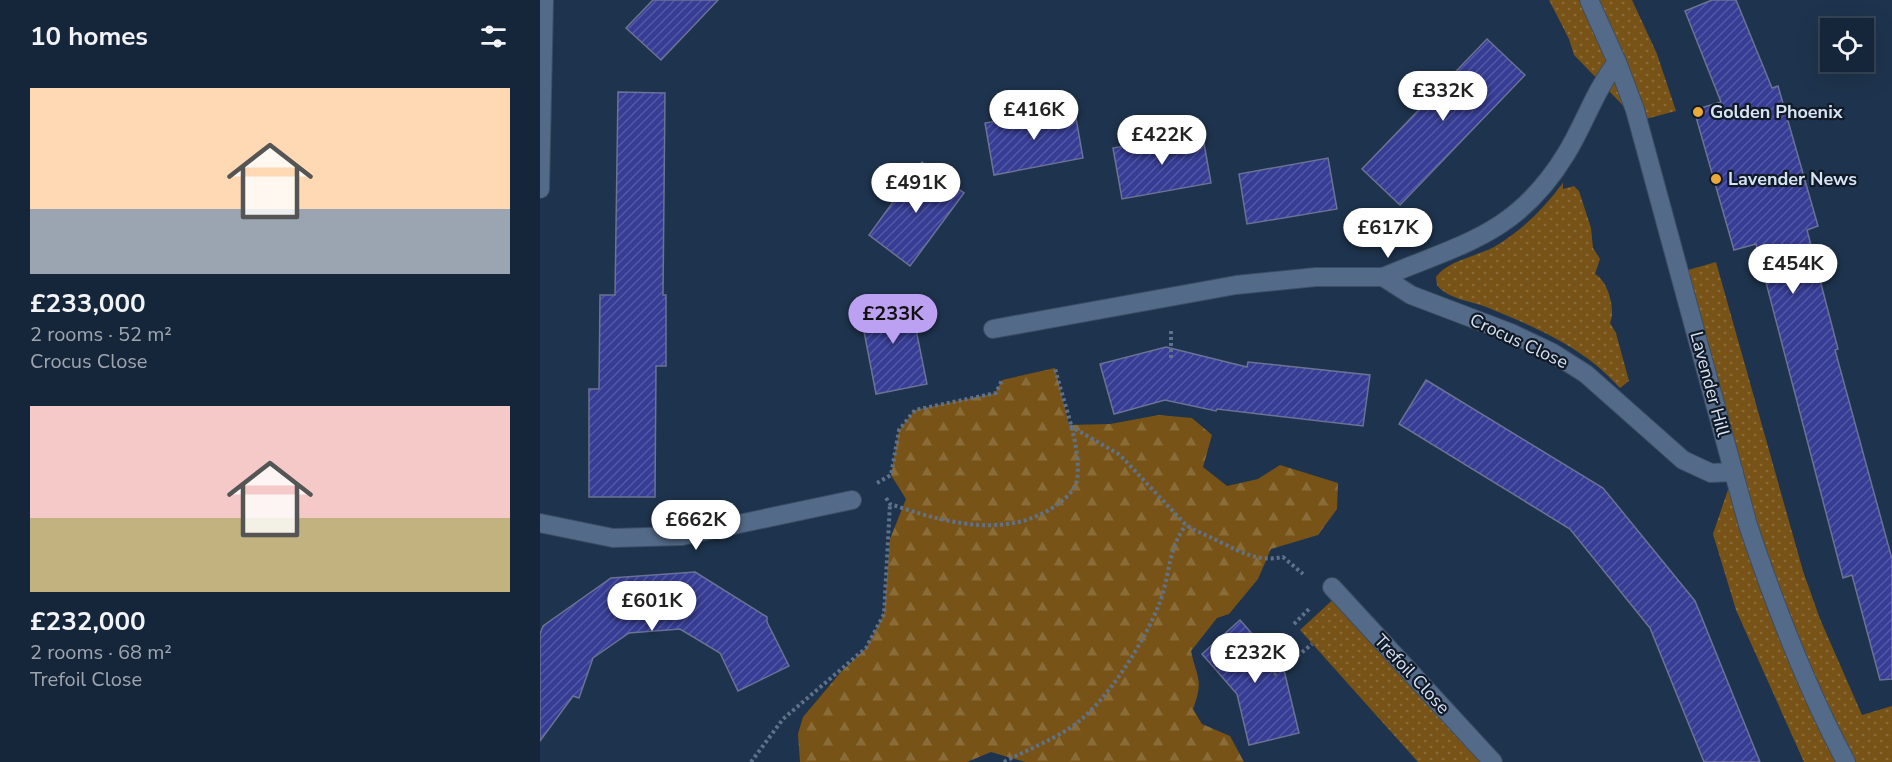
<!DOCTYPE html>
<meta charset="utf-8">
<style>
body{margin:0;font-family:"Nunito Sans",sans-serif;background:#233245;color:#f1f3f6;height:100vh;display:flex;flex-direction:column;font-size:22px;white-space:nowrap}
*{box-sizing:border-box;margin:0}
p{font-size:20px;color:#9ea5af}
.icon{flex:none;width:33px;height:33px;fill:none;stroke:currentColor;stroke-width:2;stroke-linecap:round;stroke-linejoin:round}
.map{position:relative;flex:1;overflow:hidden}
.side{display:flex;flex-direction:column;background:#16263a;width:540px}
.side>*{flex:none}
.buttons{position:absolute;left:1280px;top:18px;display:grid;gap:12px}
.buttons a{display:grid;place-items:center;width:54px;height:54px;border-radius:0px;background:#16263a;box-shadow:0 6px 24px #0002,0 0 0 2px #354354;font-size:30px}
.price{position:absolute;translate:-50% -51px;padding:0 14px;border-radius:21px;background:#fff;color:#222;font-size:20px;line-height:39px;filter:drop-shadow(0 2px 3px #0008)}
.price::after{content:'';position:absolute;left:50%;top:36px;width:18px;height:14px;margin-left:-9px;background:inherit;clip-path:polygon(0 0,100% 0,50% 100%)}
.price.current{background:#bca0f2;color:#111}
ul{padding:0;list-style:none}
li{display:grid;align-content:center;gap:12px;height:318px;padding:0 30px}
li span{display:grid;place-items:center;height:186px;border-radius:0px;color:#555}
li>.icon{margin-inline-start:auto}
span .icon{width:108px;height:108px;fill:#fffc;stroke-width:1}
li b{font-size:26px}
h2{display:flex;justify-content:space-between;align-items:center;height:72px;padding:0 30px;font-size:26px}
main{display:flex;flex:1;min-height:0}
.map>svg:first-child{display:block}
.green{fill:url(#green-dots)}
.forest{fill:url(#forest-firs)}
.building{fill:url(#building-hatch);stroke:#6b7295;stroke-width:1.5}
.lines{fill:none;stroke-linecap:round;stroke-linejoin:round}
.minor-casing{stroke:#3c4e64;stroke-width:20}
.path{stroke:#607289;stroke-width:4;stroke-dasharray:3 3;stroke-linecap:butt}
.minor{stroke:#536a88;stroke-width:18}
.poi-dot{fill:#eca93b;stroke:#111a26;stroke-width:2}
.labels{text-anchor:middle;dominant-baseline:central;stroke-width:4.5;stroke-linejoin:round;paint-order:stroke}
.poi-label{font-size:18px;font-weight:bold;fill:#d6e3f4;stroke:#111a26;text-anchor:start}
.street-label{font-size:18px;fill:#d6e3f4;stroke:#111a26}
</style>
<main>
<section class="side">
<h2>10 homes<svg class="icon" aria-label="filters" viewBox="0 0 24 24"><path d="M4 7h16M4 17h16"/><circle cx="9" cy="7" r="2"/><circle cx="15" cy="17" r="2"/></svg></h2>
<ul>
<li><span style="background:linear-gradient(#ffd9b3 65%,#9aa5b1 0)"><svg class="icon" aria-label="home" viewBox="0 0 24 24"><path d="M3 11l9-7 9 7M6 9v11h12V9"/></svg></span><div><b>£233,000</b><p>2 rooms · 52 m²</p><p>Crocus Close</p></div></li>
<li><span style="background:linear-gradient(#f6c9c9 60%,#c2b280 0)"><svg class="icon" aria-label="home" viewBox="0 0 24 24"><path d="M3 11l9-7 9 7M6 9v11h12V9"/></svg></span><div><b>£232,000</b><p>2 rooms · 68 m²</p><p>Trefoil Close</p></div></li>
</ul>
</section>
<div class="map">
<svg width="1352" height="762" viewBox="0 0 1352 762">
<defs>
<pattern id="green-dots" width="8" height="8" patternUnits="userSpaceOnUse" patternTransform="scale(1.5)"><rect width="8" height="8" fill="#785317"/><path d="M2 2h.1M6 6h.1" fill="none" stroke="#8a6c39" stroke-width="1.8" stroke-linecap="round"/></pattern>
<pattern id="forest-firs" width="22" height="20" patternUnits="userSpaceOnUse" patternTransform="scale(1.5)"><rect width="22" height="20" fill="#785317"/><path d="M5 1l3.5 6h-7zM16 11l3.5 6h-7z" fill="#8a6c39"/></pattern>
<pattern id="building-hatch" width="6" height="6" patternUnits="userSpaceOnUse" patternTransform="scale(1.5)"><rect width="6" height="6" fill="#373d94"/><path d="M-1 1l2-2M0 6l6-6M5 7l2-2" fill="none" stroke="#5359a4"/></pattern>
</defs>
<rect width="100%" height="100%" fill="#1e334d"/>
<g class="green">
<polygon points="1009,0 1092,0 1117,54 1136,111 1098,121 1034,55 1029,39"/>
<path d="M1023,183v6l11,-3 5,5 12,37 2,20 7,11 -5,15c13,7 21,36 15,49l6,10 13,48 -9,7c-34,-39 -82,-60 -129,-79 -17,-8 -43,-9 -54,-24l-1,-8c11,-16 41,-21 58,-30 28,-16 50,-39 69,-64z"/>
<polygon points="1176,262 1263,571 1280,619 1322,715 1352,706 1352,762 1264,762 1196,610 1173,534 1194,472 1141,272"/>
<polygon points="799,594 953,762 878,762 760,630"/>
</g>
<path class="forest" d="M515,368l14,57 41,-1 49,-9 33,3 20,17 -9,32 24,19 31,-7 22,-14 58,18 -1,26 -19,26 -47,14 -13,30 -29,35 -12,4 -26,33c6,28 13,28 2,58l9,15 28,12 14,26h-219l-34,-10 -24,10h-167l-2,-28 5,-17 38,-45 25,-24 18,-34 6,-75 16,-40 -15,-24 8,-45 16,-20 80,-17 7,-13z"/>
<g class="building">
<polygon points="113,0 178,0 121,60 86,28"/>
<polygon points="1172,0 1196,0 1232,88 1238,86 1278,226 1267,230 1298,349 1295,350 1352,559 1352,679 1340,680 1312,575 1303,578 1216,244 1194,250 1154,110 1181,102 1145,11"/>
<polygon points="947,39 985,75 860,205 822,169"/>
<polygon points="78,92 125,93 123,295 126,295 126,366 116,366 115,497 49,497 49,389 59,389 60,295 75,295"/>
<polygon points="534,107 543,158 454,175 445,123"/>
<polygon points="662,132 671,183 582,199 573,148"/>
<polygon points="788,158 797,209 707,224 699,174"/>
<polygon points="382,162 424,193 370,266 329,235"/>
<polygon points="369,295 387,384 336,394 319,305"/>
<polygon points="626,347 707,367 708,362 830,375 823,426 677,409 676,411 625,400 574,414 560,364"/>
<polygon points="886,380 1063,488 1155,601 1220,762 1164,762 1110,628 1030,529 859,424"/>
<polygon points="155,572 227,617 227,622 249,666 198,691 180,653 140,629 89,633 53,658 39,698 33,696 0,741 0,634 3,626 71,578"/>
<polygon points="700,620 744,670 759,733 709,745 697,694 662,654"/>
</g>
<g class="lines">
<defs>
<g id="minor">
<path d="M1049,0l28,62 18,48 113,415c27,81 58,162 98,237"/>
<polyline points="0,189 4,0"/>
<path d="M843,277c81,-34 134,-43 183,-123 19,-31 28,-62 51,-92"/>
<polyline points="453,329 696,285 776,277 843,277 871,295 971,333 1013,353 1046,374 1143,460 1171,473 1194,472"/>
<polyline points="0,523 73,538 142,536 312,500"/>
<polyline points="792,587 953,762"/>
</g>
</defs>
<use href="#minor" class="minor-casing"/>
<g class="path">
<polyline points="631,358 631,329"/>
<path d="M530,426l50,29 66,70c11,7 23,11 34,17 23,11 37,20 63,15l20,17"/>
<polyline points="337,483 351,475 359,430 375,410 456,393 462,380"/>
<path d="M346,498l4,6c53,18 118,37 168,0 7,-5 18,-15 19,-24 5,-33 -14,-78 -22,-112"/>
<polyline points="754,624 769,609"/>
<polyline points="734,675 772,644"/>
<polyline points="211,762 243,719 326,648 344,614 350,504"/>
<path d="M464,762c21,-11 46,-21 66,-34 36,-24 74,-85 90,-126 10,-27 8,-54 26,-77"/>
</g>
<use href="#minor" class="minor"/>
</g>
<g class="poi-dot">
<circle cx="1158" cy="112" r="6"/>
<circle cx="1176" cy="179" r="6"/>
</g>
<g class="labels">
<g class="poi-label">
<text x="1170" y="112">Golden Phoenix</text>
<text x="1188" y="179">Lavender News</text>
</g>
<g class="street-label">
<text transform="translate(979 341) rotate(25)">Crocus Close</text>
<text transform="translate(1170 384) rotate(75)">Lavender Hill</text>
<text transform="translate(872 674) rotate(47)">Trefoil Close</text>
</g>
</g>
</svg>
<div class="buttons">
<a><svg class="icon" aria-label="locate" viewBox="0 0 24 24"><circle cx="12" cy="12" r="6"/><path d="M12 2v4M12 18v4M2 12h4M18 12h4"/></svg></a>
</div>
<b class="price" style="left:903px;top:122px">£332K</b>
<b class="price" style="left:494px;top:141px">£416K</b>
<b class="price" style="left:622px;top:166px">£422K</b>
<b class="price" style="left:376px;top:214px">£491K</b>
<b class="price" style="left:848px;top:259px">£617K</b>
<b class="price" style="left:1253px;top:295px">£454K</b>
<b class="price current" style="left:353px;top:345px">£233K</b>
<b class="price" style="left:156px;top:551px">£662K</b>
<b class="price" style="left:112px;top:632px">£601K</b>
<b class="price" style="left:715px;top:684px">£232K</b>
</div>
</main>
